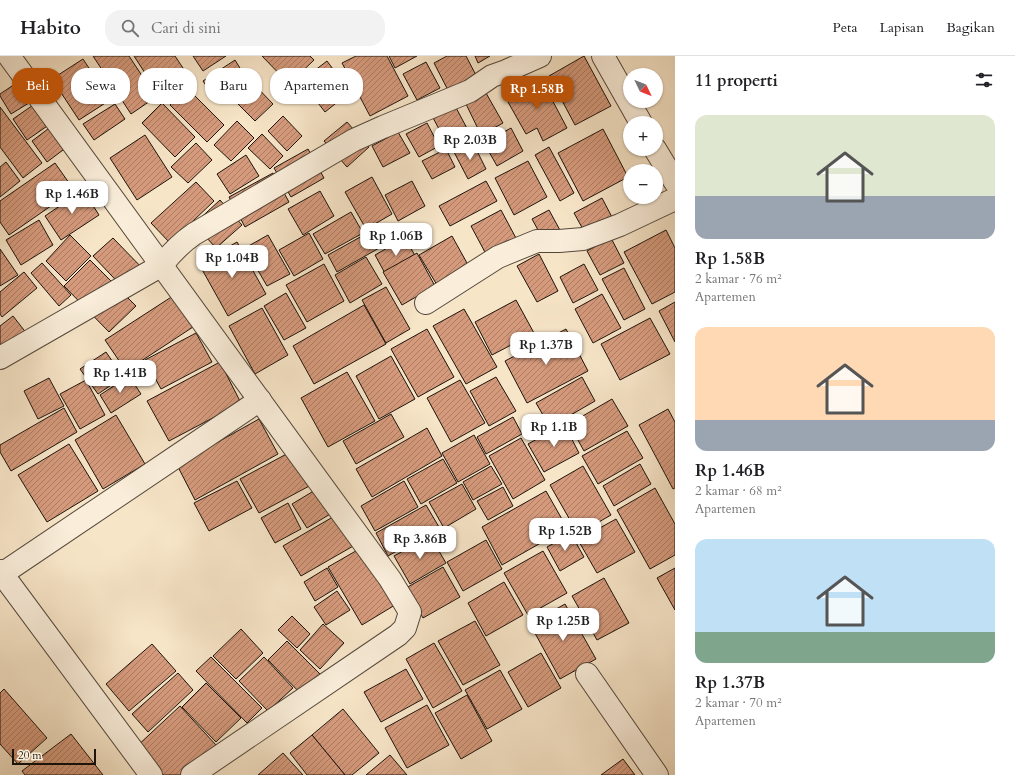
<!DOCTYPE html>
<html lang="id">
<meta charset="utf-8">
<style>
body{margin:0;font-family:Cardo,serif;background:#f2f2f2;color:#202124;height:100vh;display:flex;flex-direction:column;font-size:15px;white-space:nowrap}
*{box-sizing:border-box;margin:0}
p{font-size:13px;color:#757577}
.icon{flex:none;width:22px;height:22px;fill:none;stroke:currentColor;stroke-width:2;stroke-linecap:round;stroke-linejoin:round}
.map{position:relative;flex:1;overflow:hidden}
.drawer{display:flex;flex-direction:column;background:#fff;width:340px}
.drawer>*{flex:none}
.guide{position:absolute;left:12px;top:12px;width:380px;height:36px;display:flex;gap:8px}
.needle{width:26px;rotate:133deg}
.buttons{position:absolute;left:623px;top:12px;display:grid;gap:8px}
.buttons a{display:grid;place-items:center;width:40px;height:40px;border-radius:50%;background:#fff;box-shadow:0 1px 3px #0004;font-size:20px}
.scale{position:absolute;left:12px;bottom:10px;width:84px;box-sizing:border-box;padding-left:4px;border:2px solid #1d140c;border-top:0;font-size:11px;line-height:14px;white-space:nowrap;color:#1d140c;-webkit-text-stroke:3px #faeedb;paint-order:stroke}
.price{position:absolute;translate:-50% -34px;padding:0 9px;border-radius:8px;background:#fff;color:#222;font-size:13px;line-height:26px;filter:drop-shadow(0 1px 2px #0008)}
.price::after{content:'';position:absolute;left:50%;top:24px;width:12px;height:9px;margin-left:-6px;background:inherit;clip-path:polygon(0 0,100% 0,50% 100%)}
.price.on{background:#b45309;color:#fff}
ul{padding:0;list-style:none}
li{display:grid;align-content:center;gap:8px;height:212px;padding:0 20px}
li span{display:grid;place-items:center;height:124px;border-radius:12px;color:#555}
li>.icon{margin-inline-start:auto}
span .icon{width:72px;height:72px;fill:#fffc;stroke-width:1}
li b{font-size:17px}
h2{display:flex;justify-content:space-between;align-items:center;height:48px;padding:0 20px;font-size:17px}
.chip{padding:0 14px;border-radius:16px;background:#fff;box-shadow:0 1px 3px #0004;font-size:14px;line-height:36px}
.chip.on{background:#b45309;color:#fff}
header{display:flex;align-items:center;gap:24px;box-sizing:border-box;height:56px;padding:0 20px;background:#fff;border-bottom:1px solid #e0e0e0}
header strong{font-size:19px}
nav{display:flex;gap:22px;margin-inline-start:auto;font-size:14px}
.search{width:280px;height:36px;background:#f2f2f2;display:flex;align-items:center;gap:10px;box-sizing:border-box;padding:0 14px;border-radius:16px;color:#757577;font-size:15px}
main{display:flex;flex:1;min-height:0}
.map>svg:first-child{display:block}
.building{fill:url(#building-hatch);stroke:#1d140c}
.lines{fill:none;stroke-linecap:round;stroke-linejoin:round}
.minor-casing{stroke:#54483b;stroke-width:24}
.minor{stroke:#faeedb;stroke-width:22}
</style>
<header>
<strong>Habito</strong>
<div class="search"><svg class="icon" aria-label="search" viewBox="0 0 24 24"><circle cx="10" cy="10" r="6"/><path d="M15 15l6 6"/></svg>Cari di sini</div>
<nav><a>Peta</a><a>Lapisan</a><a>Bagikan</a></nav>
</header>
<main>
<div class="map">
<svg width="675" height="719" viewBox="0 0 675 719">
<defs>
<pattern id="building-hatch" width="6" height="6" patternUnits="userSpaceOnUse"><rect width="6" height="6" fill="#d59a7c"/><path d="M-1 1l2-2M0 6l6-6M5 7l2-2" fill="none" stroke="#ac7c64"/></pattern>
</defs>
<rect width="100%" height="100%" fill="#f7e5c8"/>
<filter id="stains"><feTurbulence type="fractalNoise" baseFrequency=".005" numOctaves="4"/><feColorMatrix values="0 0 0 0 .2 0 0 0 0 .09 0 0 0 0 .02 0 0 0 .5 -.17"/></filter>
<radialGradient id="worn" r=".72"><stop offset=".6" stop-color="#630" stop-opacity="0"/><stop offset="1" stop-color="#630" stop-opacity=".3"/></radialGradient>
<g class="building">
<polygon points="93,0 129,0 156,41 131,58"/>
<polygon points="134,0 175,0 185,15 156,34"/>
<polygon points="193,0 226,0 203,15"/>
<polygon points="262,0 310,0 314,4 289,28"/>
<polygon points="356,0 387,0 408,40 370,60 342,7"/>
<polygon points="389,0 417,0 395,12"/>
<polygon points="447,0 466,0 478,23 450,38 434,7"/>
<polygon points="475,0 490,0 478,7"/>
<polygon points="584,0 611,50 575,69 549,20"/>
<polygon points="83,3 110,44 79,64 52,23"/>
<polygon points="235,4 243,17 211,37 203,25"/>
<polygon points="327,5 350,36 325,56 301,25"/>
<polygon points="426,6 440,32 417,44 403,18"/>
<polygon points="540,21 567,72 543,85 537,72 526,78 508,46 520,40 516,34"/>
<polygon points="24,22 37,42 11,58 0,40 0,38"/>
<polygon points="249,23 273,48 255,65 231,41"/>
<polygon points="187,32 224,69 207,86 170,49"/>
<polygon points="486,37 503,67 481,79 466,48"/>
<polygon points="39,45 53,66 27,84 13,63"/>
<polygon points="453,46 470,78 448,90 431,58"/>
<polygon points="162,47 195,81 175,101 142,67"/>
<polygon points="115,48 125,63 94,84 83,68"/>
<polygon points="0,51 42,107 23,122 0,91"/>
<polygon points="283,60 302,80 287,95 268,75"/>
<polygon points="237,65 254,82 231,105 214,89"/>
<polygon points="347,66 369,91 347,111 324,85"/>
<polygon points="56,67 71,88 47,106 32,85"/>
<polygon points="427,67 439,90 419,101 406,78"/>
<polygon points="511,72 523,95 497,110 484,87"/>
<polygon points="603,73 628,121 583,145 558,97"/>
<polygon points="398,76 410,97 383,111 372,90"/>
<polygon points="262,78 283,100 270,113 248,92"/>
<polygon points="145,79 172,121 137,144 110,102"/>
<polygon points="196,87 212,104 188,127 171,111"/>
<polygon points="473,87 486,113 468,123 454,96"/>
<polygon points="549,91 574,137 560,145 535,99"/>
<polygon points="308,93 324,122 291,141 274,112"/>
<polygon points="446,93 455,111 432,123 422,105"/>
<polygon points="246,99 259,120 230,138 217,118"/>
<polygon points="528,105 547,141 514,159 495,122"/>
<polygon points="6,106 20,125 0,141 0,111"/>
<polygon points="55,107 74,134 9,179 0,166 0,145"/>
<polygon points="273,117 289,146 245,171 229,141"/>
<polygon points="372,121 392,158 366,173 345,136"/>
<polygon points="412,125 425,150 398,165 385,139"/>
<polygon points="486,125 497,145 450,170 439,150"/>
<polygon points="196,126 214,145 170,187 151,167"/>
<polygon points="83,134 99,159 61,184 45,160"/>
<polygon points="320,135 334,160 303,179 288,153"/>
<polygon points="602,142 613,163 585,177 574,157"/>
<polygon points="220,144 242,169 216,192 194,168"/>
<polygon points="501,154 517,184 487,200 471,170"/>
<polygon points="549,154 561,176 544,185 532,163"/>
<polygon points="351,156 363,177 325,198 313,178"/>
<polygon points="39,164 53,189 21,209 6,184"/>
<polygon points="666,174 675,192 675,236 652,248 624,196"/>
<polygon points="371,175 381,191 337,216 328,199"/>
<polygon points="309,177 323,203 294,220 279,194"/>
<polygon points="70,179 91,200 66,225 46,205"/>
<polygon points="268,179 290,218 267,230 245,192"/>
<polygon points="452,180 472,216 440,234 419,199"/>
<polygon points="113,182 148,218 128,237 93,200"/>
<polygon points="405,182 417,203 387,221 375,199"/>
<polygon points="611,182 624,207 600,219 587,195"/>
<polygon points="237,186 266,238 228,260 199,208"/>
<polygon points="0,193 18,219 0,230"/>
<polygon points="417,197 435,230 402,249 383,216"/>
<polygon points="539,198 558,235 537,246 517,210"/>
<polygon points="366,201 382,228 350,247 335,219"/>
<polygon points="90,204 136,250 109,276 64,230"/>
<polygon points="42,207 71,239 59,250 31,217"/>
<polygon points="324,208 344,245 307,266 286,229"/>
<polygon points="584,208 598,234 573,247 560,221"/>
<polygon points="624,212 645,253 624,264 602,223"/>
<polygon points="24,216 37,232 2,261 0,258 0,236"/>
<polygon points="386,231 410,273 386,287 362,244"/>
<polygon points="286,237 306,272 284,284 264,250"/>
<polygon points="176,238 196,269 126,315 105,284"/>
<polygon points="602,238 621,272 593,287 575,253"/>
<polygon points="516,244 534,277 492,299 475,266"/>
<polygon points="675,246 675,286 659,255"/>
<polygon points="364,249 386,288 314,328 293,290"/>
<polygon points="262,252 288,299 255,318 229,270"/>
<polygon points="464,253 497,311 466,328 433,270"/>
<polygon points="13,260 31,283 0,307 0,270"/>
<polygon points="650,262 670,298 620,324 601,288"/>
<polygon points="427,273 454,321 418,341 391,293"/>
<polygon points="566,273 588,315 527,347 505,305"/>
<polygon points="196,277 212,306 161,333 145,304"/>
<polygon points="106,296 123,321 98,338 80,313"/>
<polygon points="391,300 415,343 379,363 356,320"/>
<polygon points="220,306 241,347 169,385 147,345"/>
<polygon points="347,316 375,365 328,391 301,342"/>
<polygon points="129,320 141,338 111,357 100,339"/>
<polygon points="496,321 516,355 489,370 470,335"/>
<polygon points="582,321 595,345 550,371 536,347"/>
<polygon points="49,322 64,350 38,363 24,335"/>
<polygon points="86,324 105,359 80,373 60,338"/>
<polygon points="460,324 485,367 451,386 427,342"/>
<polygon points="612,343 628,370 584,395 569,368"/>
<polygon points="64,352 77,376 11,415 0,396 0,389"/>
<polygon points="668,353 675,366 675,432 673,433 639,369"/>
<polygon points="391,358 404,381 356,408 343,385"/>
<polygon points="116,359 145,408 103,433 75,384"/>
<polygon points="513,361 522,378 486,398 477,381"/>
<polygon points="259,363 278,398 195,444 177,409"/>
<polygon points="564,368 579,397 544,416 528,388"/>
<polygon points="427,372 442,400 372,441 356,413"/>
<polygon points="627,375 643,402 598,428 582,400"/>
<polygon points="474,379 490,408 458,426 442,397"/>
<polygon points="521,382 545,424 513,443 489,400"/>
<polygon points="69,388 98,435 47,466 18,419"/>
<polygon points="294,394 313,428 259,457 240,423"/>
<polygon points="443,403 457,427 421,448 407,423"/>
<polygon points="640,408 651,428 614,450 603,430"/>
<polygon points="491,410 502,428 473,444 463,426"/>
<polygon points="583,410 611,459 578,478 550,429"/>
<polygon points="237,425 252,452 209,475 194,447"/>
<polygon points="404,425 418,451 375,475 361,450"/>
<polygon points="462,428 476,453 444,472 429,446"/>
<polygon points="322,430 337,454 307,472 292,448"/>
<polygon points="503,431 513,450 488,464 477,445"/>
<polygon points="655,432 675,468 675,499 650,513 617,454"/>
<polygon points="546,435 567,472 502,509 482,471"/>
<polygon points="288,447 301,473 275,487 261,462"/>
<polygon points="426,449 439,471 388,500 376,477"/>
<polygon points="338,458 355,489 301,520 283,490"/>
<polygon points="616,463 635,496 597,517 578,484"/>
<polygon points="571,478 584,501 560,515 547,491"/>
<polygon points="430,480 446,507 410,528 394,500"/>
<polygon points="486,484 502,513 463,535 447,506"/>
<polygon points="361,492 395,549 362,569 328,511"/>
<polygon points="543,495 567,537 528,559 504,517"/>
<polygon points="443,511 460,541 423,562 406,532"/>
<polygon points="327,512 338,531 315,545 304,526"/>
<polygon points="675,512 675,554 657,522"/>
<polygon points="604,522 629,567 597,584 572,540"/>
<polygon points="504,526 523,559 486,580 468,547"/>
<polygon points="337,535 350,554 326,569 314,551"/>
<polygon points="565,548 596,603 560,623 530,568"/>
<polygon points="292,560 310,578 297,592 278,574"/>
<polygon points="475,565 500,609 463,629 438,585"/>
<polygon points="323,568 344,587 320,613 300,594"/>
<polygon points="241,573 263,597 236,623 213,600"/>
<polygon points="287,585 323,621 304,641 268,604"/>
<polygon points="434,587 462,635 433,652 406,603"/>
<polygon points="152,588 176,615 129,655 106,628"/>
<polygon points="541,597 561,632 528,651 508,616"/>
<polygon points="211,601 262,652 247,667 196,615"/>
<polygon points="264,601 293,632 268,655 239,625"/>
<polygon points="406,613 423,643 381,666 364,636"/>
<polygon points="500,614 522,653 487,673 465,634"/>
<polygon points="178,617 193,634 148,676 132,658"/>
<polygon points="206,627 241,662 216,686 182,651"/>
<polygon points="4,633 47,682 18,708 0,688 0,637"/>
<polygon points="467,639 492,685 461,703 435,657"/>
<polygon points="427,649 449,689 407,712 385,672"/>
<polygon points="180,650 216,689 184,719 160,719 135,692"/>
<polygon points="343,653 379,697 352,719 345,719 312,679"/>
<polygon points="71,678 103,719 25,719 22,715"/>
<polygon points="312,679 345,719 307,719 290,697"/>
<polygon points="283,697 303,719 258,719"/>
<polygon points="390,699 407,719 366,719"/>
<polygon points="623,703 635,719 601,719"/>
</g>
<g class="lines">
<defs>
<g id="minor">
<polyline points="9,0 390,523 410,556 405,572 398,579 192,719"/>
<polyline points="603,0 641,67"/>
<polyline points="655,93 675,126"/>
<polyline points="426,247 498,201 537,185 559,185 583,183 620,169 675,143"/>
<path d="M0,302l162,-93c9,-12 19,-22 32,-31l160,-94 29,-13 87,-36 22,-15 14,-5 34,-15"/>
<polyline points="0,515 151,719"/>
<polyline points="2,518 260,344"/>
<polyline points="587,618 657,719"/>
</g>
</defs>
<use href="#minor" class="minor-casing"/>
<use href="#minor" class="minor"/>
</g>
<rect width="100%" height="100%" filter="url(#stains)"/>
<rect width="100%" height="100%" fill="url(#worn)"/>
</svg>
<div class="buttons">
<a><svg class="needle" viewBox="-14 -14 28 28"><path d="M0-13l5 13h-10z" fill="#e53935"/><path d="M0 13l5-13h-10z" fill="#757577"/></svg></a>
<a>+</a>
<a>−</a>
</div>
<div class="scale">20 m</div>
<b class="price on" style="left:537px;top:54px">Rp 1.58B</b>
<b class="price" style="left:470px;top:105px">Rp 2.03B</b>
<b class="price" style="left:72px;top:159px">Rp 1.46B</b>
<b class="price" style="left:396px;top:201px">Rp 1.06B</b>
<b class="price" style="left:232px;top:223px">Rp 1.04B</b>
<b class="price" style="left:546px;top:310px">Rp 1.37B</b>
<b class="price" style="left:120px;top:338px">Rp 1.41B</b>
<b class="price" style="left:554px;top:392px">Rp 1.1B</b>
<b class="price" style="left:565px;top:496px">Rp 1.52B</b>
<b class="price" style="left:420px;top:504px">Rp 3.86B</b>
<b class="price" style="left:563px;top:586px">Rp 1.25B</b>
<div class="guide">
<a class="chip on">Beli</a>
<a class="chip">Sewa</a>
<a class="chip">Filter</a>
<a class="chip">Baru</a>
<a class="chip">Apartemen</a>
</div>
</div>
<section class="drawer">
<h2>11 properti<svg class="icon" aria-label="filters" viewBox="0 0 24 24"><path d="M4 7h16M4 17h16"/><circle cx="9" cy="7" r="2"/><circle cx="15" cy="17" r="2"/></svg></h2>
<ul>
<li><span style="background:linear-gradient(#dfe7d0 65%,#9aa5b1 0)"><svg class="icon" aria-label="home" viewBox="0 0 24 24"><path d="M3 11l9-7 9 7M6 9v11h12V9"/></svg></span><div><b>Rp 1.58B</b><p>2 kamar · 76 m²</p><p>Apartemen</p></div></li>
<li><span style="background:linear-gradient(#ffd9b3 75%,#9aa5b1 0)"><svg class="icon" aria-label="home" viewBox="0 0 24 24"><path d="M3 11l9-7 9 7M6 9v11h12V9"/></svg></span><div><b>Rp 1.46B</b><p>2 kamar · 68 m²</p><p>Apartemen</p></div></li>
<li><span style="background:linear-gradient(#bfe0f5 75%,#7fa58c 0)"><svg class="icon" aria-label="home" viewBox="0 0 24 24"><path d="M3 11l9-7 9 7M6 9v11h12V9"/></svg></span><div><b>Rp 1.37B</b><p>2 kamar · 70 m²</p><p>Apartemen</p></div></li>
</ul>
</section>
</main>
